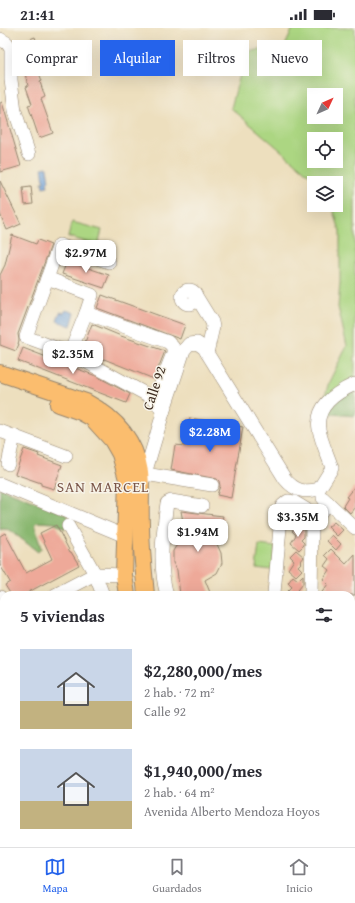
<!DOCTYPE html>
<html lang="es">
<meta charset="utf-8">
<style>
body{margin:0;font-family:"Gentium Book Plus",serif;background:#f7f7f7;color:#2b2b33;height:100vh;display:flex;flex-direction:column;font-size:15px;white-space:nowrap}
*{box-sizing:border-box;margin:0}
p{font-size:13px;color:#7c7c81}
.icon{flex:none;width:22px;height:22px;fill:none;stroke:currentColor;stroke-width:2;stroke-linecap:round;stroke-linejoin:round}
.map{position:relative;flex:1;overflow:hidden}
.drawer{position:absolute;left:0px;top:563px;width:355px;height:256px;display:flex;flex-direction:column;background:#fff;border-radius:12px 12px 0 0;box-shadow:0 4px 16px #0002}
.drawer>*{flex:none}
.hud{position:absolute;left:12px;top:12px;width:331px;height:36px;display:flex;gap:8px}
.needle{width:26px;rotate:46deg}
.buttons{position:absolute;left:307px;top:60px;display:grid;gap:8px}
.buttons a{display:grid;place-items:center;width:36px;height:36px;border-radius:0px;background:#fff;box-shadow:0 4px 16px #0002;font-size:20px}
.price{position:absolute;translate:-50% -34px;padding:0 9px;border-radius:8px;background:#fff;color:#222;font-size:13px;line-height:26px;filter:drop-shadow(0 1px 2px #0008)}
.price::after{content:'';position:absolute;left:50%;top:24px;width:12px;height:9px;margin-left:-6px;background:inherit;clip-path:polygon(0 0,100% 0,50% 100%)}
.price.active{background:#2563eb;color:#fff}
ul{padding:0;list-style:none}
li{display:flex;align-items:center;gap:12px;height:100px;padding:0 20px}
li span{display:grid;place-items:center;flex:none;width:112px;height:80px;border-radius:0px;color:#555}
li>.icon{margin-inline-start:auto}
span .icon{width:48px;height:48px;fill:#fffc;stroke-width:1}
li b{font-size:17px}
h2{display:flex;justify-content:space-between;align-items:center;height:48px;padding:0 20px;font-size:17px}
.tag{padding:0 14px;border-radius:0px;background:#fff;box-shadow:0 4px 16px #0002;font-size:14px;line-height:36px}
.tag.active{background:#2563eb;color:#fff}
.status{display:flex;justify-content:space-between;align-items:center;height:28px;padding:0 20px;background:#fff;direction:ltr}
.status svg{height:11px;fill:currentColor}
.tab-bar{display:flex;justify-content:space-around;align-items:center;height:56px;border-top:1px solid #e1e1e2;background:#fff;font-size:11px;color:#7c7c81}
.tab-bar a{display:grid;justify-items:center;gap:2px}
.tab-bar .active{color:#2563eb}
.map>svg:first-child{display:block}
.green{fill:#acd682;stroke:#748050;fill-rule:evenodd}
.forest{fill:#89b770;stroke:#627047}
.water{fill:#6b9dd5;stroke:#53647a}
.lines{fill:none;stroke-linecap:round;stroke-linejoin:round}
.stream{stroke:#6b9dd5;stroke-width:3}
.building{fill:#eea999}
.minor-casing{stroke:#94846e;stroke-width:14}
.major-casing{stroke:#94846e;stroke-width:18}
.highway-casing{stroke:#94846e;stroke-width:20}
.minor{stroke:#fff;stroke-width:13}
.major{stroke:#fbbd6e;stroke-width:16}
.highway{stroke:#fbbd6e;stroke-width:19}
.labels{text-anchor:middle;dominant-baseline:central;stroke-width:3;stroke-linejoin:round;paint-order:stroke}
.street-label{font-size:14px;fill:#3b2a1e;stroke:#f7f3e8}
.neighbourhood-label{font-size:15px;letter-spacing:1px;fill:#7a5649;stroke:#f7f3e8}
</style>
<div class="status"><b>21:41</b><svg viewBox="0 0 49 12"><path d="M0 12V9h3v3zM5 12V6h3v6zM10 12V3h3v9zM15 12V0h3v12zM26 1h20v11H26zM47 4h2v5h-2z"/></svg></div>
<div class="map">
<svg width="355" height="819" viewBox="0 0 355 819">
<rect width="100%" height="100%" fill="#f7f3e8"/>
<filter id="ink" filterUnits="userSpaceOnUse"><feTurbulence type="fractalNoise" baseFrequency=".025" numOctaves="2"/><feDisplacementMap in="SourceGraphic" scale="8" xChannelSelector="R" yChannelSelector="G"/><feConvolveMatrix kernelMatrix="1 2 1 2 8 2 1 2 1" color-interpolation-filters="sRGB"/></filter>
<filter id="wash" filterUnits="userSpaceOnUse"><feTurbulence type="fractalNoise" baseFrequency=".012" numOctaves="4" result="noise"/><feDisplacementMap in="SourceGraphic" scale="16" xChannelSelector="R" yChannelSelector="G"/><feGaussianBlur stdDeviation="0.9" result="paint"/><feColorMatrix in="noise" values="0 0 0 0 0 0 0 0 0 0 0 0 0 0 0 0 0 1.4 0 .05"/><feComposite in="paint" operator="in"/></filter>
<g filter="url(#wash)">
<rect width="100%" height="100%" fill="#eddfbe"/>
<g class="green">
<path d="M293,0h62v356l-35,29 9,-31 18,-36 -9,-39 2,-24v-52l-8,-26h4v-22h-17l-88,-75 15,-56 39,-6zM314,67h22v22h-22zM314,111h22v22h-22z"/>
<polygon points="72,194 102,202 98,217 68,209"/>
<polygon points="259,517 275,519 272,542 256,540"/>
<polygon points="351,691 355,696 355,819 323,819 320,815 351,815"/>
</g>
<g class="forest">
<polygon points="355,356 355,388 320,385"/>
<polygon points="0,460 66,486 75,497 66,496 65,501 54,495 38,494 35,497 41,521 38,524 10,502 3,501 0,502"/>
<polygon points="355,611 355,696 351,691 351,614"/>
<polygon points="0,666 4,670 4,699 0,697"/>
<polygon points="4,798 4,815 98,815 104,819 0,819 0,798"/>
<polygon points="131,815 159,815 162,819 136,819"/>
</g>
<g class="water">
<polygon points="47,139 49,153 47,154 48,158 43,159 42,154 44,154 42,140"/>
<polygon points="66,282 75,285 71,298 57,293 60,284 64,285"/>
</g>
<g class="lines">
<g class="stream">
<polyline points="0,806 4,806"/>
<polyline points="33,815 40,819"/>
<polyline points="167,815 170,819"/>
<polyline points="75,819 84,815"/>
</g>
</g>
<g id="blocks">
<g class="building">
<polygon points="35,9 38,18 37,18 40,26 38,27 41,35 38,36 41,44 39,45 42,53 40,54 45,69 41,71 53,105 39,110 28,77 32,76 26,59 28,58 24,41 27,40 23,24 25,23 22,14"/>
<polygon points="2,74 21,138 0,144 0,75"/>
<polygon points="0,153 21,196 7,202 0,186"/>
<polygon points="31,159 33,176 25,177 23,160"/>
<polygon points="12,207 36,216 38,212 51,217 18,306 19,312 18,316 19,316 16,323 0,317 0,247 5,237"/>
<polygon points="67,233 109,247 104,260 62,246"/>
<polygon points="102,267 185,297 180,311 97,280"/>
<polygon points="92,296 121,308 165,323 154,351 104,331 104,332 82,322"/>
<polygon points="23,320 96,348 130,366 126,375 18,333"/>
<polygon points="190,390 243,399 231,470 217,467 220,458 219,453 217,451 171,442 175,417 185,418"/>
<polygon points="24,421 39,426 38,428 62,437 54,461 41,457 41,455 15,446"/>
<polygon points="355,458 355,479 350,485 343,478 348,470 346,469"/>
<polygon points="181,483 223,488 216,514 221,525 222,535 217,545 205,552 211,567 180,567 177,542 173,535 173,523 185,504"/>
<polygon points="297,485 307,491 302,497 293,489"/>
<polygon points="334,494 343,502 337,508 328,499"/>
<polygon points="56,497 70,524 71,524 79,537 23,567 11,567 5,557 10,554 0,537 0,508 5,505 26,545 52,531 40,505"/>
<polygon points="298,497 304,502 304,509 301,512 304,515 304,517 299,522 291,515 296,507 292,503"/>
<polygon points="332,507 341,516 336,522 327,513"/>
<polygon points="331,521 346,536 355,526 355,567 320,567 328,556 323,551 329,542 324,538 329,531 325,527"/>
<polygon points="296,522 304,529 301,533 302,534 298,538 302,542 296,548 288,541 294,532 290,528"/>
<polygon points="303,547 303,556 294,567 292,567 288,563 292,559 288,555 293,548 298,552"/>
</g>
</g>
</g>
<g filter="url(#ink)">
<use href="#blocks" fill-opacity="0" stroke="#94846e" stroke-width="1"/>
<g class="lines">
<defs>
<g id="minor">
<polyline points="0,11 7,15 11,21 11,52 15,83 29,126"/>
<polyline points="109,234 59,217 26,309 70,325 155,371 163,385"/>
<polyline points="47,250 92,267 86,285 70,325"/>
<circle cx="189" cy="269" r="7"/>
<polyline points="196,268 212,294 213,299 207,325"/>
<polyline points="86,285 168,314 173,319 173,325 155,371"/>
<polyline points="0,403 66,428"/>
<polyline points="8,436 14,408"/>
<polyline points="145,446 212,457"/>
<polyline points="0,456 125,508"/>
<path d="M142,456l21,-71 21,-63 5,-6 8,-1 7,5 81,131c10,12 19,14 34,10l13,-21c-4,-13 -11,-26 -13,-39 -4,-23 18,-37 36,-45"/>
<polyline points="323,470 355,500"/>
<polyline points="68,498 95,546 103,567"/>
<polyline points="274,565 282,478 288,473 294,474 317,488"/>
<polyline points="55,567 95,546 124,547"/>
<path d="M167,567c-9,-31 -4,-62 0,-92l4,-2 31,5"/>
<polyline points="311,567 312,498 317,488 328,476"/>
<polyline points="0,569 4,577"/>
</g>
<g id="major">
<path d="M0,345l86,29c28,15 49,37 54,70 2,17 0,35 1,52 0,24 3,48 5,71"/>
<polyline points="58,376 81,384 92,390 112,412 120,426 127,451 124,547 127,567"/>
</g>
<g id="highway">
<polyline points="0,761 4,761"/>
<polyline points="0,779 4,780"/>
<polyline points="120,815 124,819"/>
<polyline points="285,815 289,819"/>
<polyline points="304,815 307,819"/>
<polyline points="217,816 225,819"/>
</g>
</defs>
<use href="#minor" class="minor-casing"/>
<use href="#major" class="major-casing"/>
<use href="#highway" class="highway-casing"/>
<use href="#minor" class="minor"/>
<use href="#major" class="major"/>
<use href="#highway" class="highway"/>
</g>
</g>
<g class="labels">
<g class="street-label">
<text transform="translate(154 360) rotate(-72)">Calle 92</text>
</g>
<g class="neighbourhood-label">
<text x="103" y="458">SAN MARCEL</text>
</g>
</g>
</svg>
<div class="buttons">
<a><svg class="needle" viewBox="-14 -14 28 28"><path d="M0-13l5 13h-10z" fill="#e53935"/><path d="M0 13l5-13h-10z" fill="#7c7c81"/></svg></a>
<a><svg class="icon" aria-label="locate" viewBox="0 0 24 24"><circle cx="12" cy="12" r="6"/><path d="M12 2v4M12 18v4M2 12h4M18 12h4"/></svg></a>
<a><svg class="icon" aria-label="layers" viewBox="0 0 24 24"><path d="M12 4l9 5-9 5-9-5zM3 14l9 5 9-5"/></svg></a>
</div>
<b class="price" style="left:86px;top:246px">$2.97M</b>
<b class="price" style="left:73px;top:347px">$2.35M</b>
<b class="price active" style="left:210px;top:425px">$2.28M</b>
<b class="price" style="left:298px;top:510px">$3.35M</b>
<b class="price" style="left:198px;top:525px">$1.94M</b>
<div class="hud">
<a class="tag">Comprar</a>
<a class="tag active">Alquilar</a>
<a class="tag">Filtros</a>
<a class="tag">Nuevo</a>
</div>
<section class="drawer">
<h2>5 viviendas<svg class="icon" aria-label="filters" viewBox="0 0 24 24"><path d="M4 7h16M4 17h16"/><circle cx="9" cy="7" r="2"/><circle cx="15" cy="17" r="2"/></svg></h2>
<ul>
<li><span style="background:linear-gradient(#c9d6e8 65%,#c2b280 0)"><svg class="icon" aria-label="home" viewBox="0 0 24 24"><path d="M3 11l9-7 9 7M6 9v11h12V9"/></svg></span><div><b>$2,280,000/mes</b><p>2 hab. · 72 m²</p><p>Calle 92</p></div></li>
<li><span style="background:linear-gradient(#c9d6e8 65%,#c2b280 0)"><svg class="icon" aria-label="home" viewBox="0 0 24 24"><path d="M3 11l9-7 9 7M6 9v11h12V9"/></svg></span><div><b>$1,940,000/mes</b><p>2 hab. · 64 m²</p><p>Avenida Alberto Mendoza Hoyos</p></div></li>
</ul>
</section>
</div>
<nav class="tab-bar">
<a class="active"><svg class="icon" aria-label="map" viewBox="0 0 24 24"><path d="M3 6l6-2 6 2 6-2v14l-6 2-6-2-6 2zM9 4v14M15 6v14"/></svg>Mapa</a>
<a><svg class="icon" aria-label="saved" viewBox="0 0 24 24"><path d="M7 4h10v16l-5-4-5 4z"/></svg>Guardados</a>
<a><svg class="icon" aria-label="home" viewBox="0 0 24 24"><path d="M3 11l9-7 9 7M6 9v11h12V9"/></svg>Inicio</a>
</nav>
